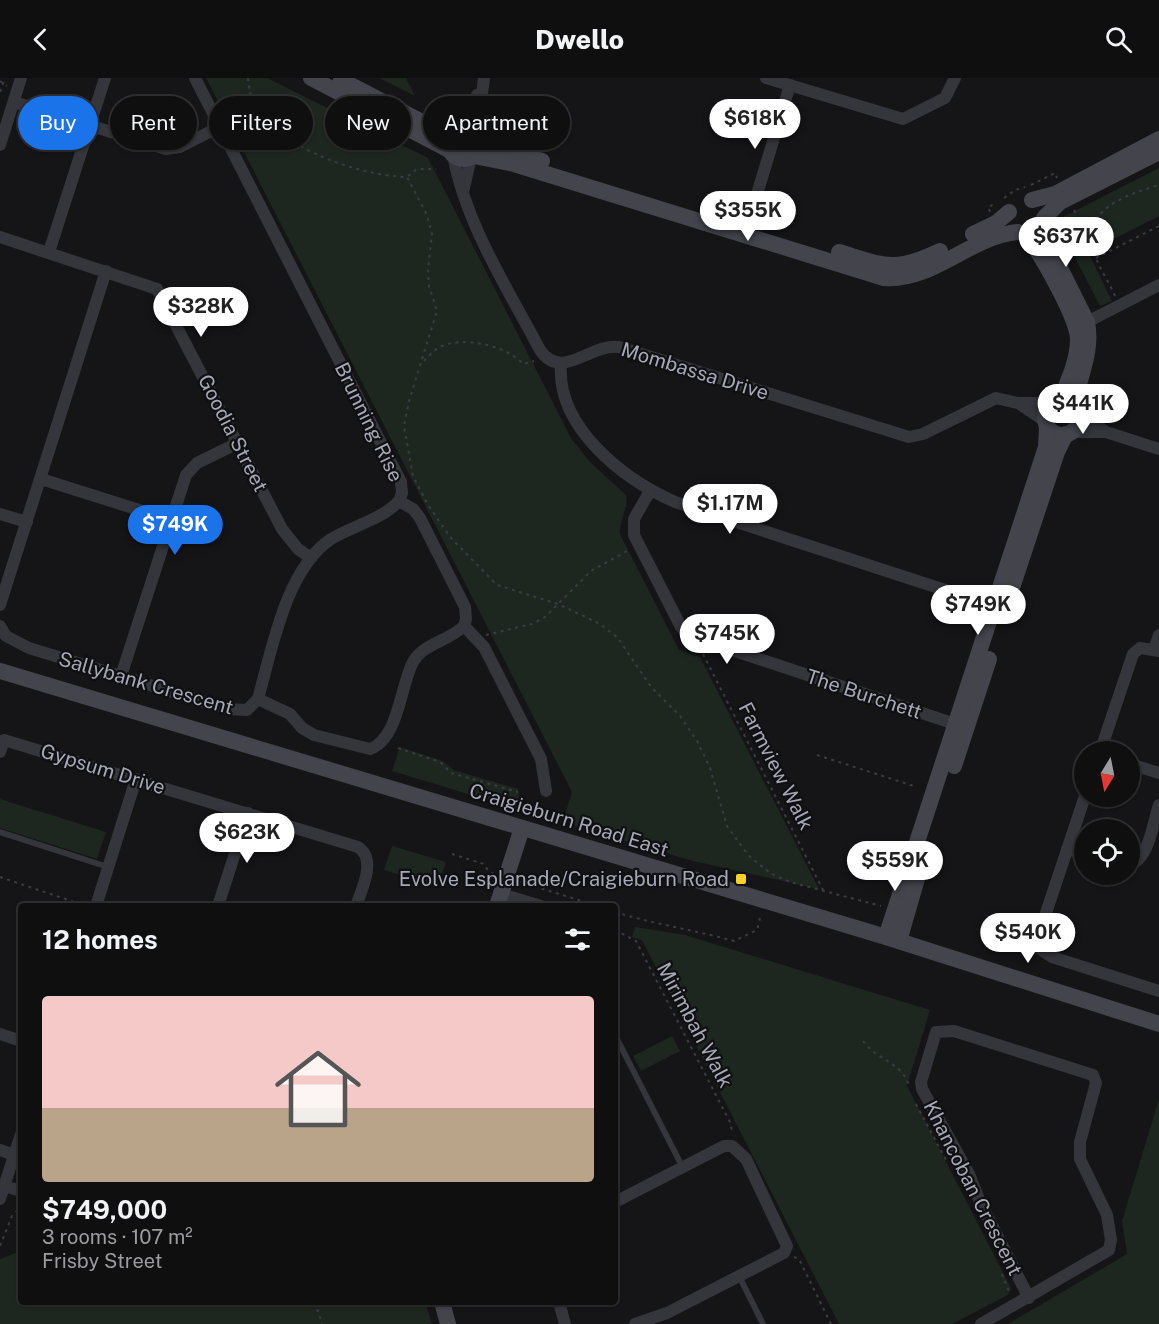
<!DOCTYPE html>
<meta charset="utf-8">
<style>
body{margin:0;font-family:"Public Sans",sans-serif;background:#1e1d1e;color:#f1f3f6;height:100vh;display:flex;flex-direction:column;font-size:22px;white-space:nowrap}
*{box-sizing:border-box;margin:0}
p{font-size:20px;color:#9c9c9f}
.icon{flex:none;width:33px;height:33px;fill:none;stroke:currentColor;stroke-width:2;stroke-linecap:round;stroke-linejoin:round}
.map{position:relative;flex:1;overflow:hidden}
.side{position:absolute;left:18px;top:825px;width:600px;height:402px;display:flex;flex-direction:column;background:#100f10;border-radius:6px;box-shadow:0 2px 4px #0004,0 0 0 2px #302f30}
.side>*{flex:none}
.top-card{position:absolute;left:18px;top:18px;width:600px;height:54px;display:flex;gap:12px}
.needle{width:39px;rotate:190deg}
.tools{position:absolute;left:1074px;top:663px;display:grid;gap:12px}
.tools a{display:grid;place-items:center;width:66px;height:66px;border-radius:50%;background:#100f10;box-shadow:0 2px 4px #0004,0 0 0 2px #302f30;font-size:30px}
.price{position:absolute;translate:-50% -51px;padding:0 14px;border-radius:21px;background:#fff;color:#222;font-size:20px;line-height:39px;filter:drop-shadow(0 2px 3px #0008)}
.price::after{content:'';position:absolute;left:50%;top:36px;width:18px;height:14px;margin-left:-9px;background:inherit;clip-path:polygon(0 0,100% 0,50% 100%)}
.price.selected{background:#1a73e8;color:#fff}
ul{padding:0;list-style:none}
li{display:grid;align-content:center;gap:12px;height:318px;padding:0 24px}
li+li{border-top:2px solid #302f30}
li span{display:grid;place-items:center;height:186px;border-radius:6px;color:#555}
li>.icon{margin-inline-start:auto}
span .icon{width:108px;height:108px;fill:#fffc;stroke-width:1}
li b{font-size:26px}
h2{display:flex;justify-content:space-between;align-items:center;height:72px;padding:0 24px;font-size:26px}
.tag{padding:0 21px;border-radius:27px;background:#100f10;box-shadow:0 2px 4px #0004,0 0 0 2px #302f30;font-size:21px;line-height:54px}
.tag.selected{background:#1a73e8;color:#fff}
header{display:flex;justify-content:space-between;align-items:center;height:78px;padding:0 24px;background:#100f10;font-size:27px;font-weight:800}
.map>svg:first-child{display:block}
.green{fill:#1e2620}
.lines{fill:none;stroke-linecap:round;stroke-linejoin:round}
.path{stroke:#3b3c43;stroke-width:2;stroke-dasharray:3 4.5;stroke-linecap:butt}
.lane{stroke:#35353c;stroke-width:6}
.street{stroke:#35353c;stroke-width:12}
.secondary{stroke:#43444c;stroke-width:16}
.poi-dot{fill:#fad128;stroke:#100f11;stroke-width:2}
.labels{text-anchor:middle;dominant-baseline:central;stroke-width:4.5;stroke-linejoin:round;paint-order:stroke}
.street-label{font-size:20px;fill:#a5a8b7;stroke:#100f11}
.poi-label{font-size:20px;fill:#a5a8b7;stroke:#100f11;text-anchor:end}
</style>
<header><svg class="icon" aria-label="back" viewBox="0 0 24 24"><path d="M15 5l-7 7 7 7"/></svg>Dwello<svg class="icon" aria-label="search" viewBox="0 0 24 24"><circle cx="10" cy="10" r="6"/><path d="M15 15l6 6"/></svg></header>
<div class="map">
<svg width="1159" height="1246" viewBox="0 0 1159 1246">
<rect width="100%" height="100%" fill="#151416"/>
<g class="green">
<path d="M206,0h61l161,80 143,280 19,24 36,33c3,13 -7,25 -6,39l59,116 21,7 119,232 -126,-28 -122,-36 -6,-10 7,-23z"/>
<polygon points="379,0 406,0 415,18"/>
<polygon points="1159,90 1159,138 1088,174 1112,223 1100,228 1059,148 1061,140"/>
<polygon points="400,669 443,683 454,692 518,711 521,732 392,693"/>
<polygon points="0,721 106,754 97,781 0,750"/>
<polygon points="392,768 446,784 438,808 384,792"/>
<polygon points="635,849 685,857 930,932 907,1008 1011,1210 1008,1217 952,1246 839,1246 642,862 632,859"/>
<polygon points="672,958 680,973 641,993 633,978"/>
<polygon points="1159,1021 1159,1246 1008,1246 1127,1176 1122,1143"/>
<polygon points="21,1173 21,1224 425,1224 432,1246 0,1246 0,1181"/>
</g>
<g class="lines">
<g class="path">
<path d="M248,0c2,63 108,98 159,99l20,38 5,19 -4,35 1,17 8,25 -28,90 -5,25 9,50 15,29 23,33 46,47 61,19 42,20 18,14 33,49 29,29 17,25 13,27 17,58 21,29 22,18 20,9 91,24"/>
<polyline points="0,3 7,8"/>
<polyline points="0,14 5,0"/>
<polyline points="223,30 251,15"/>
<polyline points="408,98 417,91 436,91"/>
<polyline points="1031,107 1055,95 1057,100"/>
<polyline points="1004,120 1015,112 1025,109"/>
<polyline points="1074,132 1080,145"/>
<polyline points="990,134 988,129 997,125"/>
<polyline points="1060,155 1085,144 1093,145"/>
<polyline points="1096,180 1159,148"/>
<path d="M1115,218c-7,-16 -18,-31 -22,-47 -12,-41 37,-55 66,-64"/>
<path d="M424,283c4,-4 9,-10 14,-13 23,-13 68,-3 85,16l11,-3"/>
<polyline points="486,557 532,546 545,539 591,493 629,472"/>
<polyline points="703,576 823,812"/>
<polyline points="398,670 440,684 451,695 518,714"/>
<polyline points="817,677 917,709"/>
<polyline points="452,776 484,786 489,794 495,796"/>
<polyline points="0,799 86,828"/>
<polyline points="520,804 598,828"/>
<path d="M615,834c39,12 79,18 119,29l23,-11 4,-16"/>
<polyline points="615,852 636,863 731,1046 732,1056"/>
<path d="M863,963c15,20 37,20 46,44"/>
<polyline points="916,1026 946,1082"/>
<polyline points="0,1168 12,1138 21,1129"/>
<polyline points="794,1179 799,1181 831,1246"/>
<polyline points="1002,1196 1010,1216"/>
<polyline points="315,1224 322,1246"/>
</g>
<g class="lane">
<polyline points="0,754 108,789"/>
<polyline points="615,957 683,1090"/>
<polyline points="739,1198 763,1246"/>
</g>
<g class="street">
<polyline points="195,0 401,404 402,415 399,423 413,431 420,440 465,529 466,541 464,548 484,569 541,681 546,713"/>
<polyline points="766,0 903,41 945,20 955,0"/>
<polyline points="14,24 166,71 180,69 219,49"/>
<polyline points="459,50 477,17"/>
<polyline points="477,55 484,0"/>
<polyline points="0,67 21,0"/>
<path d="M453,77c13,70 54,132 87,195 22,32 50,-7 79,-3l290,90 14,-3 73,-36 21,5h36"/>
<polyline points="463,114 471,80"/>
<polyline points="748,146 790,7"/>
<polyline points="0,159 157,211 282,451 298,471 311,480"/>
<polyline points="49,174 105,0"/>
<polyline points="1087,244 1159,207"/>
<path d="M561,286c-5,63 62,115 114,138l319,104"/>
<polyline points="1021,327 1045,343"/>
<polyline points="1078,335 1106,354 1159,371"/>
<polyline points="1071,354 1105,354"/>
<polyline points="41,401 171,442"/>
<polyline points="650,413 634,441 634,457 681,549 690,558 955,646"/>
<polyline points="0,436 27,444"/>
<polyline points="0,527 106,193"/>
<path d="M0,548l6,10 23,12 199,61 19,1 11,-11 32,15 12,14 12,7 56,14c28,-10 30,-60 42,-85 10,-21 36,-22 52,-38"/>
<polyline points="1154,572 1159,557"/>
<polyline points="121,598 186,397 197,385 238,365"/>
<path d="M258,621c14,-50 28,-130 73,-160 21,-13 52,-20 68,-38"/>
<path d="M0,674l4,-12 354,107c19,12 4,42 -2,59"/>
<polyline points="1100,674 1133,576 1140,570 1159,573"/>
<polyline points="1130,686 1159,695"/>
<polyline points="1085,718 1039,856 1040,871 1052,879 1159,913"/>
<polyline points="1067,771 1084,776"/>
<path d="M1130,786c19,-4 23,-42 29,-59"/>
<polyline points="501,816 541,828"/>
<polyline points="96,828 136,701"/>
<polyline points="218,828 248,735"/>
<polyline points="0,956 21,963"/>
<polyline points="0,1072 14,1077"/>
<polyline points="4,1108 21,1113"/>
<polyline points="0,1121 21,1056"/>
<polyline points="615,1124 724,1068 732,1068 746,1081 787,1168 784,1175 667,1235 635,1246"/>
<polyline points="559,1224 565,1246"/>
<polyline points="981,1246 1109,1172 1111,1162 1107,1137 1080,1081 1080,1064 1096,1005 1093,997 954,953 936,954 921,1004 922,1011 969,1096 980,1124 1029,1220"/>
</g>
<g class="secondary">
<polyline points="311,0 449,72"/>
<polyline points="341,2 428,47 452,54"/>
<circle cx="464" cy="65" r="16"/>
<polyline points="478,58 501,70 542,83"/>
<path d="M474,78l40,8 370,114c49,4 86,-42 134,-46"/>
<polyline points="1032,122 1055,116 1159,61"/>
<polyline points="1044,140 1060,124 1159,74"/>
<path d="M1043,146l7,24 37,74c6,29 -8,55 -13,83"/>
<polyline points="973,156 996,145 1009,134"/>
<path d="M1026,157c14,17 51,82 52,104 0,20 -10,45 -19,62"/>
<path d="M839,174c46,14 55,21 101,-1"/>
<circle cx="1062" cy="340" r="17"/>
<polyline points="1005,531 1057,374 1066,356"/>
<polyline points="0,593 886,859 1159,946"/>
<polyline points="954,688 989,581"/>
<polyline points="497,828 522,750"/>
<polyline points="886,859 1046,369 1047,348"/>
<polyline points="899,863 923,780"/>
<polyline points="442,1224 448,1246"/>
</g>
</g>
<rect class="poi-dot" x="735" y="795" width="12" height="12" rx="3"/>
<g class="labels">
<g class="street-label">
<text transform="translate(695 293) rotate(17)">Mombassa Drive</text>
<text transform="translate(369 344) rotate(64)">Brunning Rise</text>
<text transform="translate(233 355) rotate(63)">Goodia Street</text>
<text transform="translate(146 605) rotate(16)">Sallybank Crescent</text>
<text transform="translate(864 616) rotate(18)">The Burchett</text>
<text transform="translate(776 688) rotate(63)">Farmview Walk</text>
<text transform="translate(103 691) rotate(17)">Gypsum Drive</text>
<text transform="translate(569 742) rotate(17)">Craigieburn Road East</text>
<text transform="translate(695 947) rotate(62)">Mirimbah Walk</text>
<text transform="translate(973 1110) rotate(63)">Khancoban Crescent</text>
</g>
<g class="poi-label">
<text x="729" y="801">Evolve Esplanade/Craigieburn Road</text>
</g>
</g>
</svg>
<div class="tools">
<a><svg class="needle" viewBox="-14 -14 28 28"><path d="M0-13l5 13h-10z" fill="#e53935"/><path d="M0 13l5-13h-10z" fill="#9c9c9f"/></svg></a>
<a><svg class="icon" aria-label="locate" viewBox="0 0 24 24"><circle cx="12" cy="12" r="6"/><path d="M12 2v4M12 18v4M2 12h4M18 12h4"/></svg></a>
</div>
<b class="price" style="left:755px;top:72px">$618K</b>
<b class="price" style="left:748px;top:164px">$355K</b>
<b class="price" style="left:1066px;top:190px">$637K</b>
<b class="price" style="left:201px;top:260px">$328K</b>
<b class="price" style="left:1083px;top:357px">$441K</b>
<b class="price" style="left:730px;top:457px">$1.17M</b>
<b class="price selected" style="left:175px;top:478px">$749K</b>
<b class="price" style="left:978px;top:558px">$749K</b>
<b class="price" style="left:727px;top:587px">$745K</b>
<b class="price" style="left:247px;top:786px">$623K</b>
<b class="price" style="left:895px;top:814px">$559K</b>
<b class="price" style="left:1028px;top:886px">$540K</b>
<div class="top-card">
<a class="tag selected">Buy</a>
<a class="tag">Rent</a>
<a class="tag">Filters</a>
<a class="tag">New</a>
<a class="tag">Apartment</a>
</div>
<section class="side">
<h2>12 homes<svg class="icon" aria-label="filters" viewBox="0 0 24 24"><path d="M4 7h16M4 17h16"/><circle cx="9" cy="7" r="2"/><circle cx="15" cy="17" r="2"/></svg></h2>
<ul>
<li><span style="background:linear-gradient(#f6c9c9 60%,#b9a48a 0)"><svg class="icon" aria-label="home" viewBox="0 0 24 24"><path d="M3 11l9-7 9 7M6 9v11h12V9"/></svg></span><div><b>$749,000</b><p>3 rooms · 107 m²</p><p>Frisby Street</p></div></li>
</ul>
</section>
</div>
